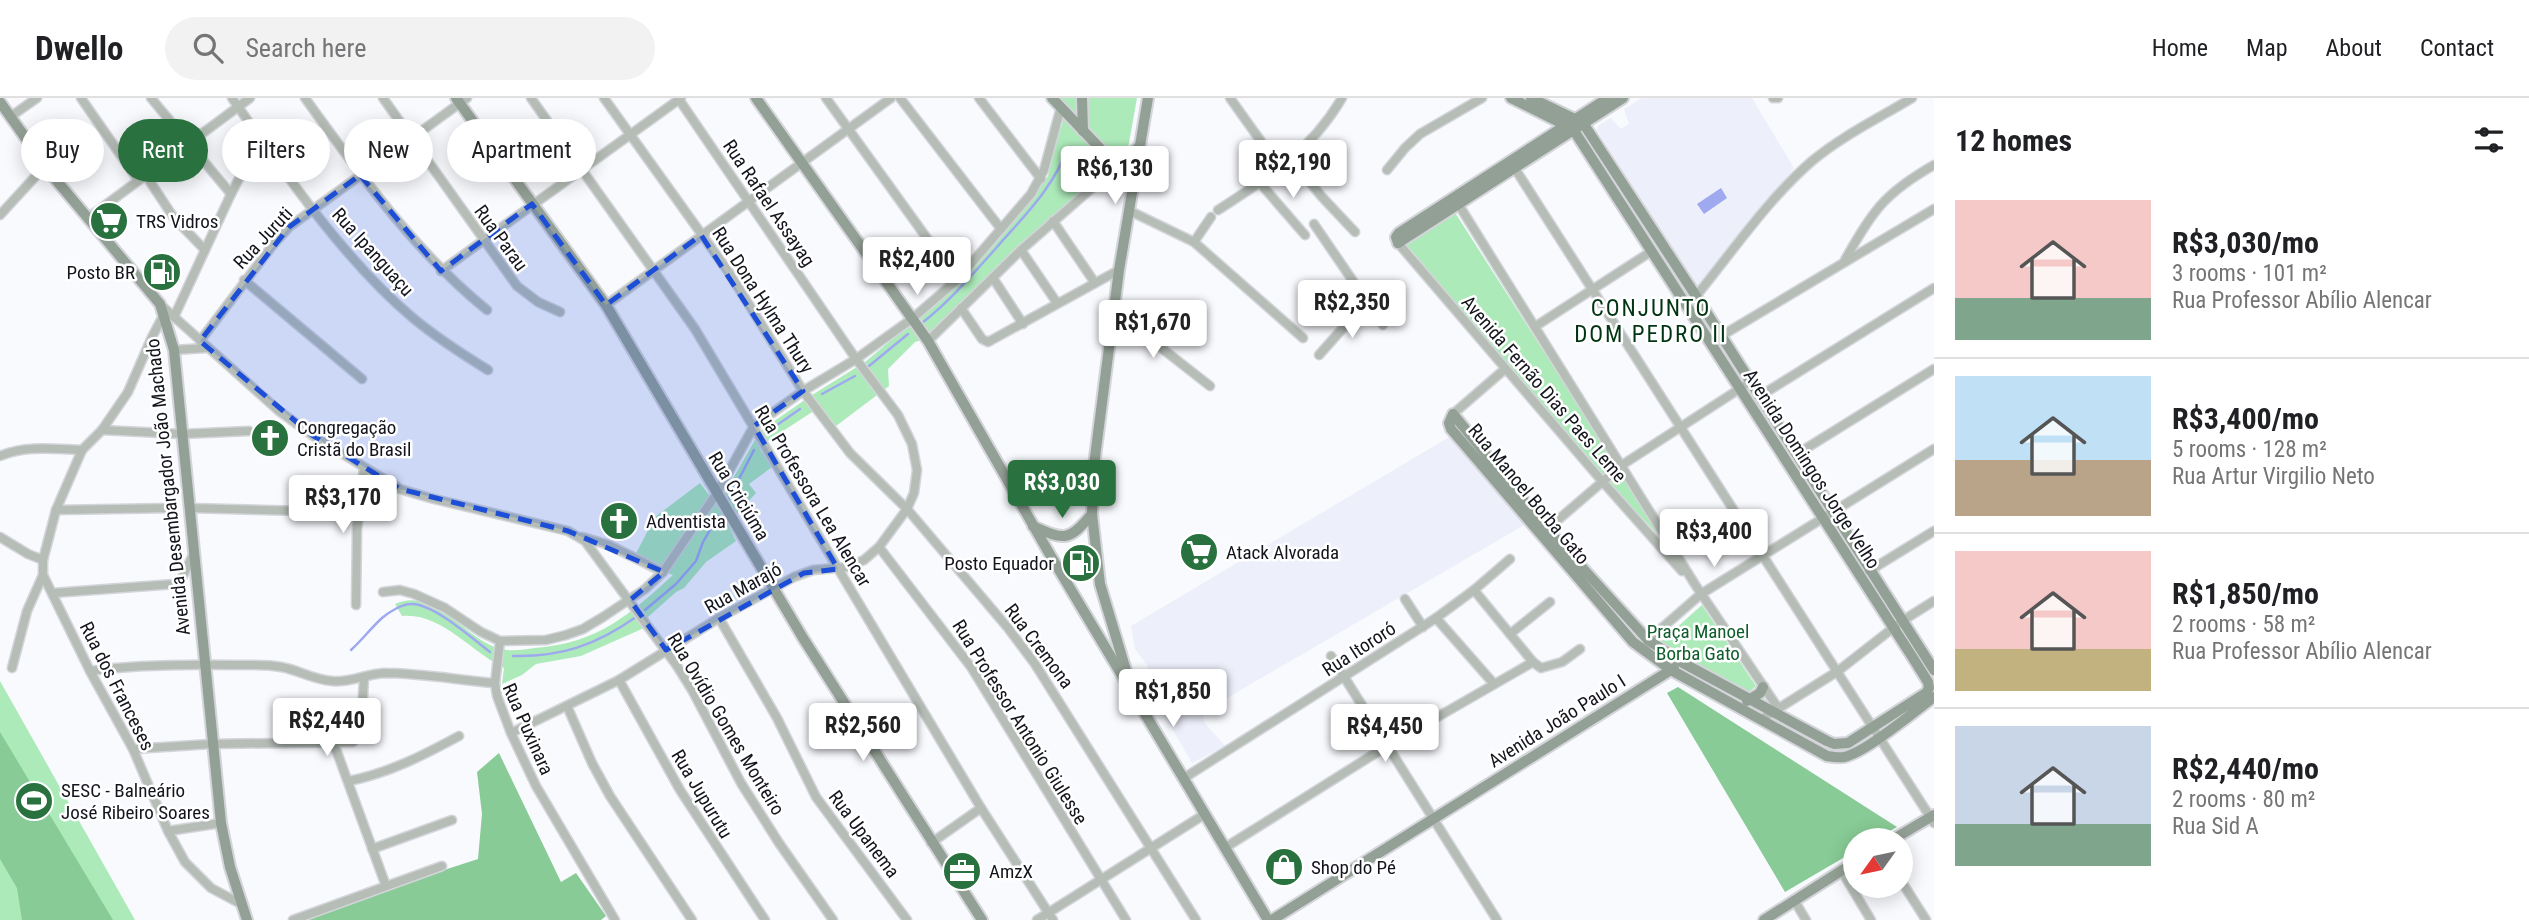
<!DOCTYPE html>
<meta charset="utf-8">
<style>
body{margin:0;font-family:"Roboto Condensed",sans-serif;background:#f2f2f2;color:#202124;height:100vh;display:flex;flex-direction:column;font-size:26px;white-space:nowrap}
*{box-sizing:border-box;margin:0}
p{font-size:23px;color:#757577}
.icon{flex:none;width:38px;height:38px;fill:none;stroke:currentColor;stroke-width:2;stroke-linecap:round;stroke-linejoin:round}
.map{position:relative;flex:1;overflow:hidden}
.panel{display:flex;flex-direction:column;background:#fff;width:595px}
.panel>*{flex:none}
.hud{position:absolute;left:21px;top:21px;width:665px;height:63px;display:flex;gap:14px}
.needle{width:46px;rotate:237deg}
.controls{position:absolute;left:1843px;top:730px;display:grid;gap:14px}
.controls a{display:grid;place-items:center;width:70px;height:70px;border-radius:50%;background:#fff;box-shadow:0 4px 18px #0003;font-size:35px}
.price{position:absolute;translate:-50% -60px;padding:0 16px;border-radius:7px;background:#fff;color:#222;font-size:23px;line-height:46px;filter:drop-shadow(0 2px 4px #0008)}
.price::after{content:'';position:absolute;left:50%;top:42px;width:21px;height:16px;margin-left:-10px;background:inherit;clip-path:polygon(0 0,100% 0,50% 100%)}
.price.current{background:#29723f;color:#fff}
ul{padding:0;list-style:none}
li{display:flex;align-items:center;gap:21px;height:175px;padding:0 21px}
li+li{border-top:2px solid #e0e0e0}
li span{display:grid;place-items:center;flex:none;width:196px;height:140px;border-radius:0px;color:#555}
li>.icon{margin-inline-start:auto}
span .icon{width:84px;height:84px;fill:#fffc;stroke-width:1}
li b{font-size:30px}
h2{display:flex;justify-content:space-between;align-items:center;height:84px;padding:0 21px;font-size:30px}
.tag{padding:0 24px;border-radius:32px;background:#fff;box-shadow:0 4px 18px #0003;font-size:24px;line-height:63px}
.tag.current{background:#29723f;color:#fff}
header{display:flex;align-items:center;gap:42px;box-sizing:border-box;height:98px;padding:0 35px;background:#fff;border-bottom:2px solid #e0e0e0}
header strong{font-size:33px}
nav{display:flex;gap:38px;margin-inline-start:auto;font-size:24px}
.search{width:490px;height:63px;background:#f2f2f2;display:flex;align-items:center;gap:18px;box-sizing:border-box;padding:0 24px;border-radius:38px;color:#757577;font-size:26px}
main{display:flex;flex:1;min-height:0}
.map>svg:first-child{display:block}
.built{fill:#edeffb}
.green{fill:#adeaba}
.forest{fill:#88cb96}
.water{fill:#9ea9ef}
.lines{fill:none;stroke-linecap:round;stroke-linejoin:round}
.stream{stroke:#9ea9ef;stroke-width:2.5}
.street-casing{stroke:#d4d5da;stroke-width:11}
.secondary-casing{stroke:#d4d5da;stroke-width:14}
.street{stroke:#b5bdb6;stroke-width:8}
.secondary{stroke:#93a095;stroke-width:10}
.marked{fill:#1d4ed8;fill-opacity:0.2;stroke:#1d4ed8;stroke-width:5;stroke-dasharray:14 9;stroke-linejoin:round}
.labels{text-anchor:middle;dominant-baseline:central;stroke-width:5;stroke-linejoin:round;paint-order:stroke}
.street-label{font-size:19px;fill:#13141c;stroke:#fff}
.poi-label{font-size:19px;fill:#13141c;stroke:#fff;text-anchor:start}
.park-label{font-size:19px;fill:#105c2c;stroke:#fff}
.quarter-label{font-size:23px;letter-spacing:2px;fill:#003413;stroke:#fff}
</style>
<header>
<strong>Dwello</strong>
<div class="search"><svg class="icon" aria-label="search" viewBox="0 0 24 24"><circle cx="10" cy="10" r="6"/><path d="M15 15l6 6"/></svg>Search here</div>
<nav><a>Home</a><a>Map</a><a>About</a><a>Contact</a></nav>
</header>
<main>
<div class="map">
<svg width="1934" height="822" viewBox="0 0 1934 822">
<rect width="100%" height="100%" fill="#f9fafe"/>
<g class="built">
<polygon points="1642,0 1752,0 1794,70 1698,187 1694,187 1597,32 1598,28 1611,20 1621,31 1629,26 1624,11"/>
<polygon points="1451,338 1526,426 1203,614 1204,624 1225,648 1192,665 1151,594 1155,588 1147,567 1135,551 1131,528"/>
</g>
<g class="green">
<path d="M1055,0h82l-10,56 -196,183 -16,5 -27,27 1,17 -53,40 -16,-19 -51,33 -9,9 12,18 -23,17 7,9 -28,31 8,17 -30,21 -22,26 -8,4 -28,25 -4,11 -63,28 -45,8 -14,11 -20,9 2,-16c-32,-16 -64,-56 -102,-52l-7,-12c40,-18 69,34 103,44 12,4 24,2 37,0 63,-5 93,-32 138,-73l-41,-14 23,-44 45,-34 10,13h13l37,-65 52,-36 53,-33 91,-76 75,-86 17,-24 11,-47 3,-3 2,-17z"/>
<polygon points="1454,113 1617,368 1674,453 1605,382 1404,144"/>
<polygon points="1702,507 1756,588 1744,598 1656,548"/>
<polygon points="0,583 135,822 0,822"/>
</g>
<g class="forest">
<polygon points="1678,589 1897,729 1874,742 1855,742 1855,753 1785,794 1667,595"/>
<polygon points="0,634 113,822 22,822 17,790 0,761"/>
<polygon points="499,655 561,784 576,775 606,818 601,822 290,822 478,761 482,716 477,674"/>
</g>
<polygon class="water" points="1721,90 1727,100 1704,116 1697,106"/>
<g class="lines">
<g class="stream">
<path d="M922,225c28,-22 51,-49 75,-76 28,-32 57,-60 71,-100"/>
<polyline points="869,268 908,236"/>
<polyline points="822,296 855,278"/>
<polyline points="767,334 800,311"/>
<polyline points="728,402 754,352"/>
<polyline points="645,512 676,486 696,463 703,444 718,418"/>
<path d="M351,552c11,-10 20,-22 31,-32 7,-6 20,-14 29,-14 22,-1 62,35 79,48"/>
<path d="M513,558c49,1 83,-11 123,-39"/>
</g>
<defs>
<g id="street">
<polyline points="81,0 138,82"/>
<polyline points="151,0 231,96"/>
<path d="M232,0c52,74 112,162 181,220 24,20 49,36 75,52"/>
<path d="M305,0c55,76 108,152 182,212"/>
<polyline points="383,0 517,188 538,204 560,214"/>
<polyline points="531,0 695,231 981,710 1053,822"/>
<polyline points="604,0 728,173 803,293 850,355 907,411 1008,530 1035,566 1196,822"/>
<polyline points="826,0 957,182"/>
<polyline points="900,0 1001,131"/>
<polyline points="979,0 1041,81"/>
<polyline points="1230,0 1280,70"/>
<polyline points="1773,0 1778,0"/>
<polyline points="10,19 37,0"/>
<polyline points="1292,62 1322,99 1355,134"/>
<polyline points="1512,66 1934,725"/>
<polyline points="1387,72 1405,50 1420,36 1482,0"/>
<polyline points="145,76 174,120 205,152"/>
<polyline points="1260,85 1305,137"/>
<polyline points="1457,104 1696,488 1778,610"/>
<path d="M1218,112c50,-32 93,-59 124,-112"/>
<polyline points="1130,113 1194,144 1303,240"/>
<polyline points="0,117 45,68"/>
<polyline points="88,120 250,0"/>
<polyline points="1053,123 1095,185"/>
<polyline points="1314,126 1383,227"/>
<polyline points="1194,144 1211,119"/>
<polyline points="1398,145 1602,383 1682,473"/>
<polyline points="1021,152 1057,205"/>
<path d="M1845,162c27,-49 40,-67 89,-95"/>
<polyline points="441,173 681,0"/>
<polyline points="993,180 1023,226"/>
<polyline points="244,182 362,281"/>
<path d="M1696,198c37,-45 72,-97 116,-135 30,-25 67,-43 100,-63"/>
<polyline points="606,207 891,0"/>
<polyline points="162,208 279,313 312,337 400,391 430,400 568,433 585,443 677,568 692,592 741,685 779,745 833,822"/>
<polyline points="961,210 982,241 988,244 1119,172"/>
<polyline points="1114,213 1210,288"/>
<polyline points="174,219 231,96 260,40"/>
<polyline points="1536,228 1652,153"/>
<polyline points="1716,241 1934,111"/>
<polyline points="200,243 272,148 289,129 467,0"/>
<polyline points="928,243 1021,152 1117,68"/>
<polyline points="174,252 206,250"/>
<polyline points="1319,257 1343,230 1369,209"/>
<polyline points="1760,298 1934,190"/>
<polyline points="1453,316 1505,271"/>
<polyline points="102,332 182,336 249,333"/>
<polyline points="1797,356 1934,271"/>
<path d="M0,358c26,-11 54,-7 82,-6"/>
<polyline points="189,410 303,413"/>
<polyline points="56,412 173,410"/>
<polyline points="1545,433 1622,367 1744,288"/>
<polyline points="0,439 28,456 43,462"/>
<polyline points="582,439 609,447 663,474"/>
<polyline points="879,449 971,569 1126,822"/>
<polyline points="1869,473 1934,433"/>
<polyline points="43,477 90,573 133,651 168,733 185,764 211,790 241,806"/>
<polyline points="1474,492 1533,564 1541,570 1562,564 1580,551"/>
<polyline points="383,494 400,492 414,496 445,510 481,534 500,543 546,542 566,537 583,531 603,519 645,491 663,474 717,395 754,328 803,293 856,261 913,220 957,182 1031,96 1044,72 1061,9"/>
<polyline points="53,495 175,486 182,480 193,457"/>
<polyline points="1405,501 1423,529"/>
<polyline points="356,507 357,431 364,370"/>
<polyline points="719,520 777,620 816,699 907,822"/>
<polyline points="1436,520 1494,586"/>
<polyline points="1510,536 1550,504"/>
<polyline points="500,543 495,585 497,598 511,635 536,688 615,822"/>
<polyline points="1645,554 1648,542 1701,496 1934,351"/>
<polyline points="1331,558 1497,822"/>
<polyline points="12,570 27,513 43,477 43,462 56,412 82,352 102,332 128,294 152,239 163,218"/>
<path d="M90,573c48,-7 99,-7 148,-6 14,0 29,-1 43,2 18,3 30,12 51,14 18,2 34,-7 52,-8 37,0 74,7 111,10"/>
<polyline points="619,582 680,692 765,822"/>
<polyline points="567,608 592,665 610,698 692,822"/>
<polyline points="1760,622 1838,573 1902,523 1934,503"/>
<polyline points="511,635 619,582 719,520 794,479 813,472 848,469 864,462 879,449 907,411 914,395 917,372 912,346 898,317 856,261 678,0"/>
<polyline points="334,646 386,788"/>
<polyline points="133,651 211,646 353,644 361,634 364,580"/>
<polyline points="1184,680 1436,520 1474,492 1510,461"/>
<path d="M349,683c40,-8 75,-26 110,-45"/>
<polyline points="168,733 221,725"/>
<polyline points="931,745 981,710"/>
<polyline points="1226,749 1387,648 1533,564"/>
<polyline points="372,751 452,722"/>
<polyline points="1841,772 1871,822"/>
<polyline points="1900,781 1926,822"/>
<polyline points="1794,802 1806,822"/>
<polyline points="293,822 442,768"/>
<polyline points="1037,822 1205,716"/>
</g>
<g id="secondary">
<polyline points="456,0 606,207 803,540 982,822"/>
<polyline points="756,0 928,243 1049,455 1268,822"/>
<polyline points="1052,0 1117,68 1140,48"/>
<polyline points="1082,0 1083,33"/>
<path d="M1511,0l62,31 340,529 15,24 1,6 -3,5 -78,50 -14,1 -7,-3 -144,-78 -35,-23 -101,-111 -94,-115 -4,9 2,6 182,213 38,28 156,86c6,1 12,2 17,1 22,-5 70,-45 90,-60"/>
<polyline points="1531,0 1579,23"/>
<polyline points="0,4 51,76 160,206 174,252 221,725 230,769 247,822"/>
<polyline points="1583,25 1696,198 1934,572"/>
<polyline points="1398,145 1623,0"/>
<polyline points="1398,145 1396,139 1399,135 1608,0"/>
<path d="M1033,428c32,15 36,15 59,-12"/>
<polyline points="1128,579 1100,486 1092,416 1094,367 1119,172 1148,0"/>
<polyline points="1747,603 1760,595 1763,589"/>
<polyline points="1892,742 1934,717"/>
<polyline points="1272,822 1674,570"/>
<polyline points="1764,822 1855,764"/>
</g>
</defs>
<use href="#street" class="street-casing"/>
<use href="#secondary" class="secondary-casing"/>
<use href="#street" class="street"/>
<use href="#secondary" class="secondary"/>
</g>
<path class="marked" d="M360,77l81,96 91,-67 74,101 95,-70 102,156 -49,35 84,143 -34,4 -138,77 -36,-50 34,-28 -96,-41 -168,-42 -88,-54 -112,-94 89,-114z"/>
<defs>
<symbol id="supermarket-disc" viewBox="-11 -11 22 22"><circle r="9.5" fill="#29723f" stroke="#fff"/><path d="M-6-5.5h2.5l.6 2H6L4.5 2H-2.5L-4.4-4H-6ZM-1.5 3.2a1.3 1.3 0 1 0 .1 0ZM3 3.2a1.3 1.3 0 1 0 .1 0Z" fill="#fff"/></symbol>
<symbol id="fuel-disc" viewBox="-11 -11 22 22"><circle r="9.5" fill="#29723f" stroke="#fff"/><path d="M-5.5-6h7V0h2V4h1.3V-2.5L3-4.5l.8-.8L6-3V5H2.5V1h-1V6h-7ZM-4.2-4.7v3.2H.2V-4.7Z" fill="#fff"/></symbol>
<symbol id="church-disc" viewBox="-11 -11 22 22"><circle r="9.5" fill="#29723f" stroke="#fff"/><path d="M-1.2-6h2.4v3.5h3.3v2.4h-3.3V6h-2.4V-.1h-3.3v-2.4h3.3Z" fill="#fff"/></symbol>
<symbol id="stadium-disc" viewBox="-11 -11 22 22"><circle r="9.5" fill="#29723f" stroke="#fff"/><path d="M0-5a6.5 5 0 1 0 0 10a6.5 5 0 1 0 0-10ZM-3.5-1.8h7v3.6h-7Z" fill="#fff"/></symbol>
<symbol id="shop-disc" viewBox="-11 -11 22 22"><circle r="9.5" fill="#29723f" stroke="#fff"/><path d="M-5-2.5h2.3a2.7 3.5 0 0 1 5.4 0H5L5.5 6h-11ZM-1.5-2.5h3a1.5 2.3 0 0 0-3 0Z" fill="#fff"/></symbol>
<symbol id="office-disc" viewBox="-11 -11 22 22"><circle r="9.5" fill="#29723f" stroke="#fff"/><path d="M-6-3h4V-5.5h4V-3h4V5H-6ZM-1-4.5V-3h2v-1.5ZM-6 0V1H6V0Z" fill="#fff"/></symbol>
</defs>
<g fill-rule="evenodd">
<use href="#supermarket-disc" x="87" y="101" width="44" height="44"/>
<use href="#fuel-disc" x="140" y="152" width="44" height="44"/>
<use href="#church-disc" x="248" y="318" width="44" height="44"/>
<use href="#church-disc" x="597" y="401" width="44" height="44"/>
<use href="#supermarket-disc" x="1177" y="432" width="44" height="44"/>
<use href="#fuel-disc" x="1059" y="443" width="44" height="44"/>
<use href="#stadium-disc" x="12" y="681" width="44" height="44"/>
<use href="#shop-disc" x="1262" y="747" width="44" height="44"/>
<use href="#office-disc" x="940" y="751" width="44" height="44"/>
</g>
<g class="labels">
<g class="street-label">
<text transform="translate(769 105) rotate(56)">Rua Rafael Assayag</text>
<text transform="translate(263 140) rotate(-47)">Rua Juruti</text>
<text transform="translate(501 140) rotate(54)">Rua Parau</text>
<text transform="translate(373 154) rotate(48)">Rua Ipanguaçu</text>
<text transform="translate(763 202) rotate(57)">Rua Dona Hylma Thury</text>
<text transform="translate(1544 291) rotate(49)">Avenida Fernão Dias Paes Leme</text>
<text transform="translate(1812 371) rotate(57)">Avenida Domingos Jorge Velho</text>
<text transform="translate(168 389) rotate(-96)">Avenida Desembargador João Machado</text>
<text transform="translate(1529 396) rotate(50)">Rua Manoel Borba Gato</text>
<text transform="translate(739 398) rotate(59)">Rua Criciúma</text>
<text transform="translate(813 398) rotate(59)">Rua Professora Lea Alencar</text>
<text transform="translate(743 490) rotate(-29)">Rua Marajó</text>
<text transform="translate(1039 548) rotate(53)">Rua Cremona</text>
<text transform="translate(1359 551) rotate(-33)">Rua Itororó</text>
<text transform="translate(117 588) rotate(63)">Rua dos Franceses</text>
<text transform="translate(1557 623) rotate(-32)">Avenida João Paulo I</text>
<text transform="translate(1020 624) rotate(58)">Rua Professor Antonio Giulesse</text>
<text transform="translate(726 626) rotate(59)">Rua Ovídio Gomes Monteiro</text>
<text transform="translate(528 631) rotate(66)">Rua Puxinara</text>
<text transform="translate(702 696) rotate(59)">Rua Jupurutu</text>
<text transform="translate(864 736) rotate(53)">Rua Upanema</text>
</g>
<g class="poi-label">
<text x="136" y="123">TRS Vidros</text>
<text x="135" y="174" text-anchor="end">Posto BR</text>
<text x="297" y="329">Congregação<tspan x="297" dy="22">Cristã do Brasil</tspan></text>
<text x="646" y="423">Adventista</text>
<text x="1226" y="454">Atack Alvorada</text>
<text x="1054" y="465" text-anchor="end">Posto Equador</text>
<text x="61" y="692">SESC - Balneário<tspan x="61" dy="22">José Ribeiro Soares</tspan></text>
<text x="1311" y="769">Shop do Pé</text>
<text x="989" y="773">AmzX</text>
</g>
<g class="park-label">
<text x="1698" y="533">Praça Manoel<tspan x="1698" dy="22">Borba Gato</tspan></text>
</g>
<g class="quarter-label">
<text x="1651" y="210">CONJUNTO<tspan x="1651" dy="26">DOM PEDRO II</tspan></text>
</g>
</g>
</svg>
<div class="controls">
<a><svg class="needle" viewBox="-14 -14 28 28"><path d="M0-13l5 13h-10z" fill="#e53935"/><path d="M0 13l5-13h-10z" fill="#757577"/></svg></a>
</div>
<b class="price" style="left:1293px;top:102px">R$2,190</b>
<b class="price" style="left:1115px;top:108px">R$6,130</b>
<b class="price" style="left:917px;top:199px">R$2,400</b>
<b class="price" style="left:1352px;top:242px">R$2,350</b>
<b class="price" style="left:1153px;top:262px">R$1,670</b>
<b class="price current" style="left:1062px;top:422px">R$3,030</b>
<b class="price" style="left:343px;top:437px">R$3,170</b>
<b class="price" style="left:1714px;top:471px">R$3,400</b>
<b class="price" style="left:1173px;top:631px">R$1,850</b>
<b class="price" style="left:327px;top:660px">R$2,440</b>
<b class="price" style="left:863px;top:665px">R$2,560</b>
<b class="price" style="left:1385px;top:666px">R$4,450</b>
<div class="hud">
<a class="tag">Buy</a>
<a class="tag current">Rent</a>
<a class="tag">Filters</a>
<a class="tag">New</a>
<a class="tag">Apartment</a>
</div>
</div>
<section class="panel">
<h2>12 homes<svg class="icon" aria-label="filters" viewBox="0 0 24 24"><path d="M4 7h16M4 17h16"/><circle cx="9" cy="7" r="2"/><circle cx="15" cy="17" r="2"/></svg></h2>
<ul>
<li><span style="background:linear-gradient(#f6c9c9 70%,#7fa58c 0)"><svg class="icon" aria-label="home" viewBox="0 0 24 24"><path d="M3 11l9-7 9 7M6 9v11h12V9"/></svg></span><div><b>R$3,030/mo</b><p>3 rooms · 101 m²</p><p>Rua Professor Abílio Alencar</p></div></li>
<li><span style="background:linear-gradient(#bfe0f5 60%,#b9a48a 0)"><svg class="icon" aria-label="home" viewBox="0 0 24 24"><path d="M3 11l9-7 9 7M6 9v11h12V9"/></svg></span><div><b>R$3,400/mo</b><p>5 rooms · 128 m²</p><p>Rua Artur Virgilio Neto</p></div></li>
<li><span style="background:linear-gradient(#f6c9c9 70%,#c2b280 0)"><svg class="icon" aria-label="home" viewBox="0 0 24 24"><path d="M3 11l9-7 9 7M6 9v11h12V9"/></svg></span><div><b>R$1,850/mo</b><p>2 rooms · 58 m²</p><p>Rua Professor Abílio Alencar</p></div></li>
<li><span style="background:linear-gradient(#c9d6e8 70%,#7fa58c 0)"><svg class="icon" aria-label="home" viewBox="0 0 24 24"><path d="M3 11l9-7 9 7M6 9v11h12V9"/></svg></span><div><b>R$2,440/mo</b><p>2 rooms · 80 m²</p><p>Rua Sid A</p></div></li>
</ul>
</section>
</main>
